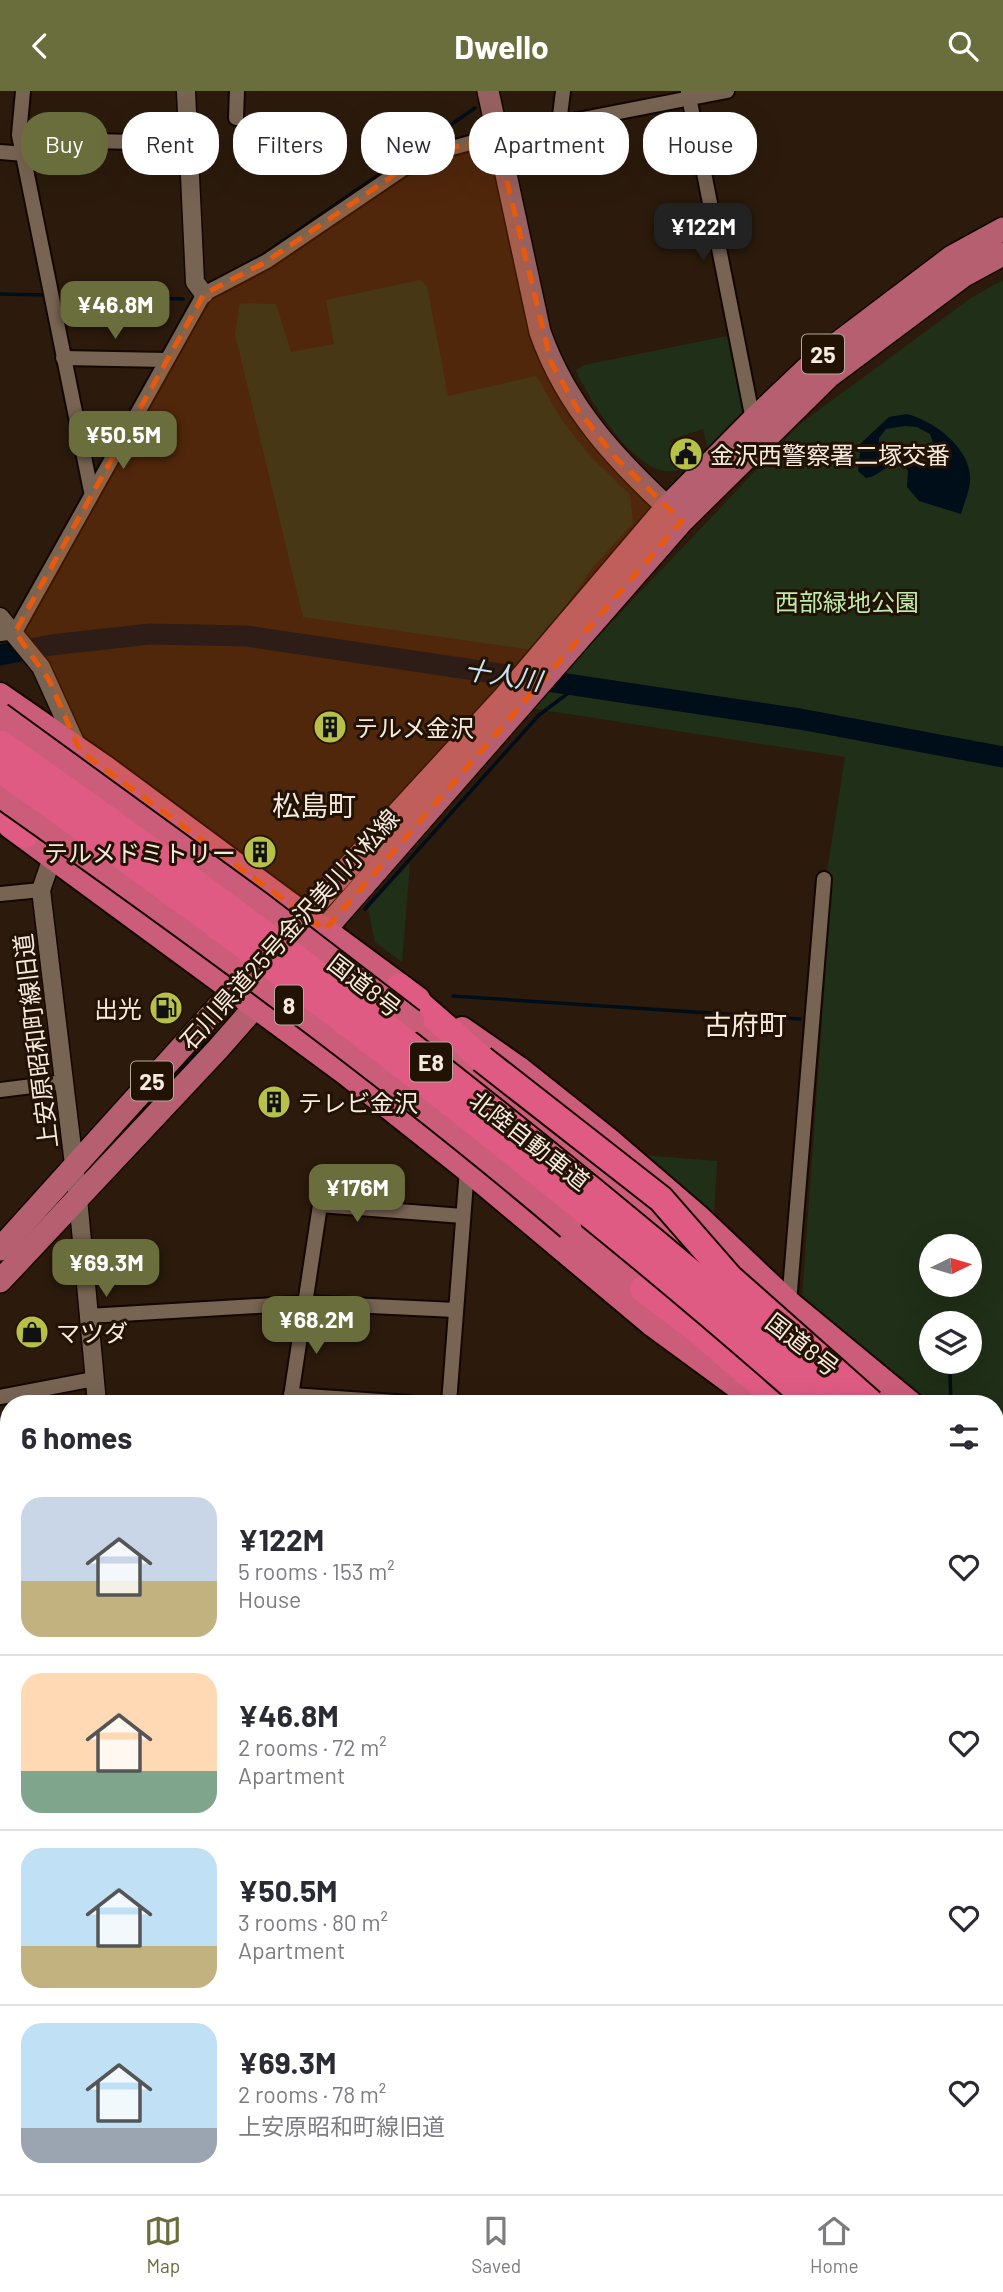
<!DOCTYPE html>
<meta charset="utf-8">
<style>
body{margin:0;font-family:Barlow,"Noto Sans JP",sans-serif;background:#f7f7f7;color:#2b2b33;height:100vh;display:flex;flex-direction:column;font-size:26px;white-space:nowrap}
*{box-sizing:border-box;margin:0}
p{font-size:23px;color:#7c7c81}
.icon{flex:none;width:38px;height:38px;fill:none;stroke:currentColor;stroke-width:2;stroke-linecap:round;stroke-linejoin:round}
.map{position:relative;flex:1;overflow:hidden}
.details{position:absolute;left:0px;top:1304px;width:1004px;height:800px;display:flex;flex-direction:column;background:#fff;border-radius:28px 28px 0 0;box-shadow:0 7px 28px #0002}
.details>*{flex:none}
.hud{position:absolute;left:21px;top:21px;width:962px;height:63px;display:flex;gap:14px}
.needle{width:46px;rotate:85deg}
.controls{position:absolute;left:919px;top:1143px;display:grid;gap:14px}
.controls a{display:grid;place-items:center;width:63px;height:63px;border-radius:50%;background:#fff;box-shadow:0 7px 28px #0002;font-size:35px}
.price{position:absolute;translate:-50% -60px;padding:0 16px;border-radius:14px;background:#6a6e3c;color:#fff;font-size:23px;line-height:46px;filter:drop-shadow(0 2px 4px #0008)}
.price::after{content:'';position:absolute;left:50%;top:42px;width:21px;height:16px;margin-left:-10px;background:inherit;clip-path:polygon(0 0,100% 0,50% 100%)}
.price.on{background:#222;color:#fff}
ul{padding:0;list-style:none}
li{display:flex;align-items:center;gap:21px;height:175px;padding:0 21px}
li+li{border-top:2px solid #e1e1e2}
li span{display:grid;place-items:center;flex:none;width:196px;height:140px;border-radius:21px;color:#555}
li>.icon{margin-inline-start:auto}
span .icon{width:84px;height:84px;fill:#fffc;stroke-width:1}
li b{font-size:30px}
h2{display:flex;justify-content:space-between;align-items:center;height:84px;padding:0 21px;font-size:30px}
.pill{padding:0 24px;border-radius:28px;background:#fff;box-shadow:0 7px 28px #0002;font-size:24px;line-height:63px}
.pill.on{background:#6a6e3c;color:#fff}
header{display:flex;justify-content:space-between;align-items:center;height:91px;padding:0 21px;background:#6a6e3c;color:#fff;font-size:32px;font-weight:700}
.tab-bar{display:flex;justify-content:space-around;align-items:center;height:98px;border-top:2px solid #e1e1e2;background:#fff;font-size:19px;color:#7c7c81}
.tab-bar a{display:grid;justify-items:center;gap:4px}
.tab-bar .on{color:#6a6e3c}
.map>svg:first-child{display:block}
.green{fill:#202f18;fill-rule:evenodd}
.water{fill:#000e1a;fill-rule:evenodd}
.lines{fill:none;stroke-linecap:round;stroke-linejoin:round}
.stream{stroke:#000e1a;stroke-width:3.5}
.river{stroke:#000e1a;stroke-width:21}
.minor-casing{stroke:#140600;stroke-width:18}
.tertiary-casing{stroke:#140600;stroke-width:21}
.secondary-casing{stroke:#140600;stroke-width:24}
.primary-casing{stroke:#140600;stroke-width:26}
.trunk-casing{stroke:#140600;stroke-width:28}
.motorway-casing{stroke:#140600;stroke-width:30}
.minor{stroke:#786453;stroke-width:14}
.tertiary{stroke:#786453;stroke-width:18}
.secondary{stroke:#976161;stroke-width:21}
.primary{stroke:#b65f70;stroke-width:23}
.trunk{stroke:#cb5d7a;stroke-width:24}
.motorway{stroke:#e05b83;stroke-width:26}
.trunk-bridge-casing{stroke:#140600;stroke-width:28;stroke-linecap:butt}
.motorway-bridge-casing{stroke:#140600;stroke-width:30;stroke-linecap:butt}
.trunk-bridge{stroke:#cb5d7a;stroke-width:24}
.motorway-bridge{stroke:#e05b83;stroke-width:26}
.marked{fill:#e8590c;fill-opacity:0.2;stroke:#e8590c;stroke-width:5;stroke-dasharray:14 9;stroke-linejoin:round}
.labels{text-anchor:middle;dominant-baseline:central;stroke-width:6;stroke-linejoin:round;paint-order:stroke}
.shield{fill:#221204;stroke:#b6a99e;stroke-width:2}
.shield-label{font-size:23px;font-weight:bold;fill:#f6eae0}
.poi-label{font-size:24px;fill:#f6eae0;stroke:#221204;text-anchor:start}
.park-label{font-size:24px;fill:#c1ebab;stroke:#221204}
.street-label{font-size:24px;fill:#f6eae0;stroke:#221204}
.water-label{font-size:26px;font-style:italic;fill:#c9e4f6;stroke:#221204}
.quarter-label{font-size:28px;fill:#f6eae0;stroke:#221204}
</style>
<header><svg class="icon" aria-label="back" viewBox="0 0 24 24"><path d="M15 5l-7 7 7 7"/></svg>Dwello<svg class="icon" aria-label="search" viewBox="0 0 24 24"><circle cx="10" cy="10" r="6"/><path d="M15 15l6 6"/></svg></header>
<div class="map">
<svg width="1003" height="2103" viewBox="0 0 1003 2103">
<rect width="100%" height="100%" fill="#2c1b0c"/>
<g class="green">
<polygon points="420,189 427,195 448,305 536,285 563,331 592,367 630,404 633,432 592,477 555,531 532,559 303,526 235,243 240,212 276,213 291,261 334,253 326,209"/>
<path d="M1003,189v1182l-7,-7v-52h-69l-125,-105 30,-418 -6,-2 19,-121 -315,-49 270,-284 171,-126zM931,1155h39v39h-39zM931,1232h39v38h-39z"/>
<path d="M727,245l17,81 -36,31 -5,-19 -33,11 13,28c-40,21 -91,-64 -106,-95l-1,-3 8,-5z"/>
<polygon points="410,772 402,871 375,851 368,817"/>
<polygon points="642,1064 717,1070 714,1126"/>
<polygon points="996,1808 1003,1808 1003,1877 996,1880"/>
</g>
<path class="water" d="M907,323c27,7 66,35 63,68 -1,10 -6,22 -9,32l-42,-13 -12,-14 1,-16 -6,-9c-16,1 -21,14 -36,16l-8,-7 3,-28 28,-26zM905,335l12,1 13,7 6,18 -12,15 -20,-16 -17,3 -8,-6v-10l7,-9z"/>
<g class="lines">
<g class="stream">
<polyline points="254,170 475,17"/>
<polyline points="0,203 44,204"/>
<polyline points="58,204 183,208"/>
<polyline points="365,818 539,624 579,594"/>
<polyline points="453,905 800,928"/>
<polyline points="103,1061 214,943"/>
<polyline points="944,1270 950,1283 951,1312"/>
</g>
<g class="river">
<polyline points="0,564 51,554 150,543 247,545 800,628 1003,666"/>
<polyline points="996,1938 1003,1937"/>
<polyline points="0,2008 9,2001"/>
</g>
<defs>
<g id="minor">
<polyline points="23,0 19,44 91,400"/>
<polyline points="688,1 753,329"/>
<polyline points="236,27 237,0"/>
<polyline points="559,33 563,0"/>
<polyline points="0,61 25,63 42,49 186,52"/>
<polyline points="63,267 166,269"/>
<polyline points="0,543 15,541 204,203 267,170 422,65 496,45 727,0"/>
<polyline points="0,803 41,799"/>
<polyline points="0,999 64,991"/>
<polyline points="789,1212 824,788"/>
<polyline points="88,1225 307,1212 456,1219"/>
<polyline points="291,1304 410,1312"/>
<polyline points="0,1306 94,1288"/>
<polyline points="290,1312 320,1114 463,1125"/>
<polyline points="449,1312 467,1078"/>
<polyline points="996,1651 1001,1652 998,1725"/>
<polyline points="1001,1652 1003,1626"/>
<polyline points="996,2007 1003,2006"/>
<polyline points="168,2095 169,2103"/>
<polyline points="273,2095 274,2103"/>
<polyline points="509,2095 510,2103"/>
<polyline points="767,2095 767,2103"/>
<polyline points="956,2095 957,2103"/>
</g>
<g id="tertiary">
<polyline points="186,0 195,191 204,203"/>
<polyline points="0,526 41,576 79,660"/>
<polyline points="55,758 41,799 78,1107 97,1312"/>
<polyline points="870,2103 870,2095"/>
</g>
<g id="secondary">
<path d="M488,0l52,241c27,77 79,131 138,185"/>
<polyline points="0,1757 9,1755"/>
<polyline points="996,1796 1003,1795"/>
</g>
<g id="primary">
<polyline points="292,838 506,605 667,416 753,329 816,269 952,166 1003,138"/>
<polyline points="314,851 682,430 829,285 964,184 1003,163"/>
<polyline points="0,1158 246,885"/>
<polyline points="0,1190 218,958 267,902"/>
</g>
<g id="trunk">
<polyline points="0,604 104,676 418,908"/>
<polyline points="10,735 346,982 467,1078 652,1233 757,1310"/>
<polyline points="412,930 692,1157"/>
<polyline points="462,938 518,977 611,1051 697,1125 789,1212 910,1312"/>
<polyline points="569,1136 657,1211"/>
<polyline points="996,1402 1003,1408"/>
<polyline points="996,1535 1003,1541"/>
</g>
<g id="motorway">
<polyline points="0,725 25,744"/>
<polyline points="400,896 482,968"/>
<polyline points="643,1198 697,1239 782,1312"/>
<polyline points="996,1422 1003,1429"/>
<polyline points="996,1449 1003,1456"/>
<polyline points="996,1478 1003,1484"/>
<polyline points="996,1503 1003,1510"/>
</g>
</defs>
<use href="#minor" class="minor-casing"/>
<use href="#tertiary" class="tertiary-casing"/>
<use href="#secondary" class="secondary-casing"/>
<use href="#primary" class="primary-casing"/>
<use href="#trunk" class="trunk-casing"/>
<use href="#motorway" class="motorway-casing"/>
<use href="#minor" class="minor"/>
<use href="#tertiary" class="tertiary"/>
<use href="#secondary" class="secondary"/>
<use href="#primary" class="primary"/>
<use href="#trunk" class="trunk"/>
<use href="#motorway" class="motorway"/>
<defs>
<g id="trunk-bridge">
<polyline points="0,624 261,814 412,930"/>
<path d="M0,704c194,137 388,278 569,432"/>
</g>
<g id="motorway-bridge">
<path d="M0,652c293,204 575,425 843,660"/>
<path d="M0,678c280,198 555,407 812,634"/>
<polyline points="482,968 661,1108 730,1187 871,1312"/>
</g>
</defs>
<use href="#trunk-bridge" class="trunk-bridge-casing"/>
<use href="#motorway-bridge" class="motorway-bridge-casing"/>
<use href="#trunk-bridge" class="trunk-bridge"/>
<use href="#motorway-bridge" class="motorway-bridge"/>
</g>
<path class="marked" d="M496,45l55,226 27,48 37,47 67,64 -357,409 -245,-179 -31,-71 -34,-48 189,-338 63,-33 155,-105z"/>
<defs>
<symbol id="civic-disc" viewBox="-11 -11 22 22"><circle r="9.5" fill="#b7c148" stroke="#221204"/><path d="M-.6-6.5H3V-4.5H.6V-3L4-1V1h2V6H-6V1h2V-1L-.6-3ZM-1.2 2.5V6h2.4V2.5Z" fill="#111"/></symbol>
<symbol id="building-disc" viewBox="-11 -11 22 22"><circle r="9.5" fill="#b7c148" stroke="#221204"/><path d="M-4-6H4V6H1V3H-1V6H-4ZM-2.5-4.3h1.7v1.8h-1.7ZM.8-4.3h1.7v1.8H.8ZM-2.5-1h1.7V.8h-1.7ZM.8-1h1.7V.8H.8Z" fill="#111"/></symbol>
<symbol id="fuel-disc" viewBox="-11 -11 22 22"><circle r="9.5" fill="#b7c148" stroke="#221204"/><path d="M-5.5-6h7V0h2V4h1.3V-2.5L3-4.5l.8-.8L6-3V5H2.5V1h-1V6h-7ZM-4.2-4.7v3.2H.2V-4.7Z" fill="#111"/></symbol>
<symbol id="shop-disc" viewBox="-11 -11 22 22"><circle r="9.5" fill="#b7c148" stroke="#221204"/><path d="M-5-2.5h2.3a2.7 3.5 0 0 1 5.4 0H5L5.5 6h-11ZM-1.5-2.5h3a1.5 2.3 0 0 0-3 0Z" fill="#111"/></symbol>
</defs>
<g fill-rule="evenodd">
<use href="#civic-disc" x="667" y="344" width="38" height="38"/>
<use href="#building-disc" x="311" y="617" width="38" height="38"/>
<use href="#building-disc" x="241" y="742" width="38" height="38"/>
<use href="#fuel-disc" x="147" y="898" width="38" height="38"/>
<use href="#building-disc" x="255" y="992" width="38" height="38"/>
<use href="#shop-disc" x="13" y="1222" width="38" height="38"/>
</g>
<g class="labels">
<g class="shield">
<rect x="802" y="243.5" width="42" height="39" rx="5"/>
<rect x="275" y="894.5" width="28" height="39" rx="5"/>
<rect x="410" y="951.5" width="42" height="39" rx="5"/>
<rect x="131" y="970.5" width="42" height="39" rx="5"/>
</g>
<g class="shield-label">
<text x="823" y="263">25</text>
<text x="289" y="914">8</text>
<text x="431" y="971">E8</text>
<text x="152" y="990">25</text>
</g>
<g class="poi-label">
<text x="710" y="363">金沢西警察署二塚交番</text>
<text x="354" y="636">テルメ金沢</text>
<text x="236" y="761" text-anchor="end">テルメドミトリー</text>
<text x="142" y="917" text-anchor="end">出光</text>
<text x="298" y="1011">テレビ金沢</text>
<text x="56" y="1241">マツダ</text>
</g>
<g class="park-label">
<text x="847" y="510">西部緑地公園</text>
</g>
<g class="street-label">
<text transform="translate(289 838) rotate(-48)">石川県道25号金沢美川小松線</text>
<text transform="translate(365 894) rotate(38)">国道8号</text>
<text transform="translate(35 950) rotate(-97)">上安原昭和町線旧道</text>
<text transform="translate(530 1049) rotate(38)">北陸自動車道</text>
<text transform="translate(803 1253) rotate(38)">国道8号</text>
</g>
<g class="water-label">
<text transform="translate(503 583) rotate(9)">十人川</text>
</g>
<g class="quarter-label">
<text x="314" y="714">松島町</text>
<text x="745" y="933">古府町</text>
</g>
</g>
</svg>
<div class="controls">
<a><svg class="needle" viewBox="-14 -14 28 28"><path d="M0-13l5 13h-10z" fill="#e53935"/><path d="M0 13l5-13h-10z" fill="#7c7c81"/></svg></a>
<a><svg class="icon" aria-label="layers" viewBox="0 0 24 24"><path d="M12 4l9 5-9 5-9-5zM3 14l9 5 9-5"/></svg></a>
</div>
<b class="price on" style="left:703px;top:172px">¥122M</b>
<b class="price" style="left:115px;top:250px">¥46.8M</b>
<b class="price" style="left:123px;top:380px">¥50.5M</b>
<b class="price" style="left:357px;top:1133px">¥176M</b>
<b class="price" style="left:106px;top:1208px">¥69.3M</b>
<b class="price" style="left:316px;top:1265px">¥68.2M</b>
<div class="hud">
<a class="pill on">Buy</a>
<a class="pill">Rent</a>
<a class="pill">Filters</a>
<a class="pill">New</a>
<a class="pill">Apartment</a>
<a class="pill">House</a>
</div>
<section class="details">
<h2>6 homes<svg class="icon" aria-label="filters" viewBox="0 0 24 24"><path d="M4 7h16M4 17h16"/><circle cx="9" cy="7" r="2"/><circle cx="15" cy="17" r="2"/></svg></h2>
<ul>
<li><span style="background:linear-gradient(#c9d6e8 60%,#c2b280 0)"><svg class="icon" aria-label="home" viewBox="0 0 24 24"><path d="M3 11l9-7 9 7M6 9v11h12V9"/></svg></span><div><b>¥122M</b><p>5 rooms · 153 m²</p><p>House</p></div><svg class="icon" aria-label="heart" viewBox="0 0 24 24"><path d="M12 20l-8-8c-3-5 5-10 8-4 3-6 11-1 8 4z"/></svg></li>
<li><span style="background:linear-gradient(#ffd9b3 70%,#7fa58c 0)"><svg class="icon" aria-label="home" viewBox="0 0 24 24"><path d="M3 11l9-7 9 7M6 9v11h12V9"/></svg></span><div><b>¥46.8M</b><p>2 rooms · 72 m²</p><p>Apartment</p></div><svg class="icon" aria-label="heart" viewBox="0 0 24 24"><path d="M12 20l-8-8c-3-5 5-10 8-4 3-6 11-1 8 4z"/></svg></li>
<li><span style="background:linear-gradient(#bfe0f5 70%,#c2b280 0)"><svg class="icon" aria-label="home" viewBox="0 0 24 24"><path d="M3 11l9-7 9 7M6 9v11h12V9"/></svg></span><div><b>¥50.5M</b><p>3 rooms · 80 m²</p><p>Apartment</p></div><svg class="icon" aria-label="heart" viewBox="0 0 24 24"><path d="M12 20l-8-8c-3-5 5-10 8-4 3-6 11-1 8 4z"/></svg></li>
<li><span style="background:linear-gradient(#bfe0f5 75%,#9aa5b1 0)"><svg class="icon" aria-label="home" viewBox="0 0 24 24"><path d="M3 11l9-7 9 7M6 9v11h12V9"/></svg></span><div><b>¥69.3M</b><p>2 rooms · 78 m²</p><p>上安原昭和町線旧道</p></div><svg class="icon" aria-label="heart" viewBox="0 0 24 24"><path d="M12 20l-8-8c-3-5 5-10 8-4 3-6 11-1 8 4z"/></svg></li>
</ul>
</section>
</div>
<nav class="tab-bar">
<a class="on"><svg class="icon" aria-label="map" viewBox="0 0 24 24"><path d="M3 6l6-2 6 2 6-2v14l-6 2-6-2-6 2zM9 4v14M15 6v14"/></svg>Map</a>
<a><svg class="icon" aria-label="saved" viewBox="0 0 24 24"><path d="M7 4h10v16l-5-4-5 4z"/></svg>Saved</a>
<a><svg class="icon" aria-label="home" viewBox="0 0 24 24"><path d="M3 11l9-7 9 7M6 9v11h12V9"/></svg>Home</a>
</nav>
